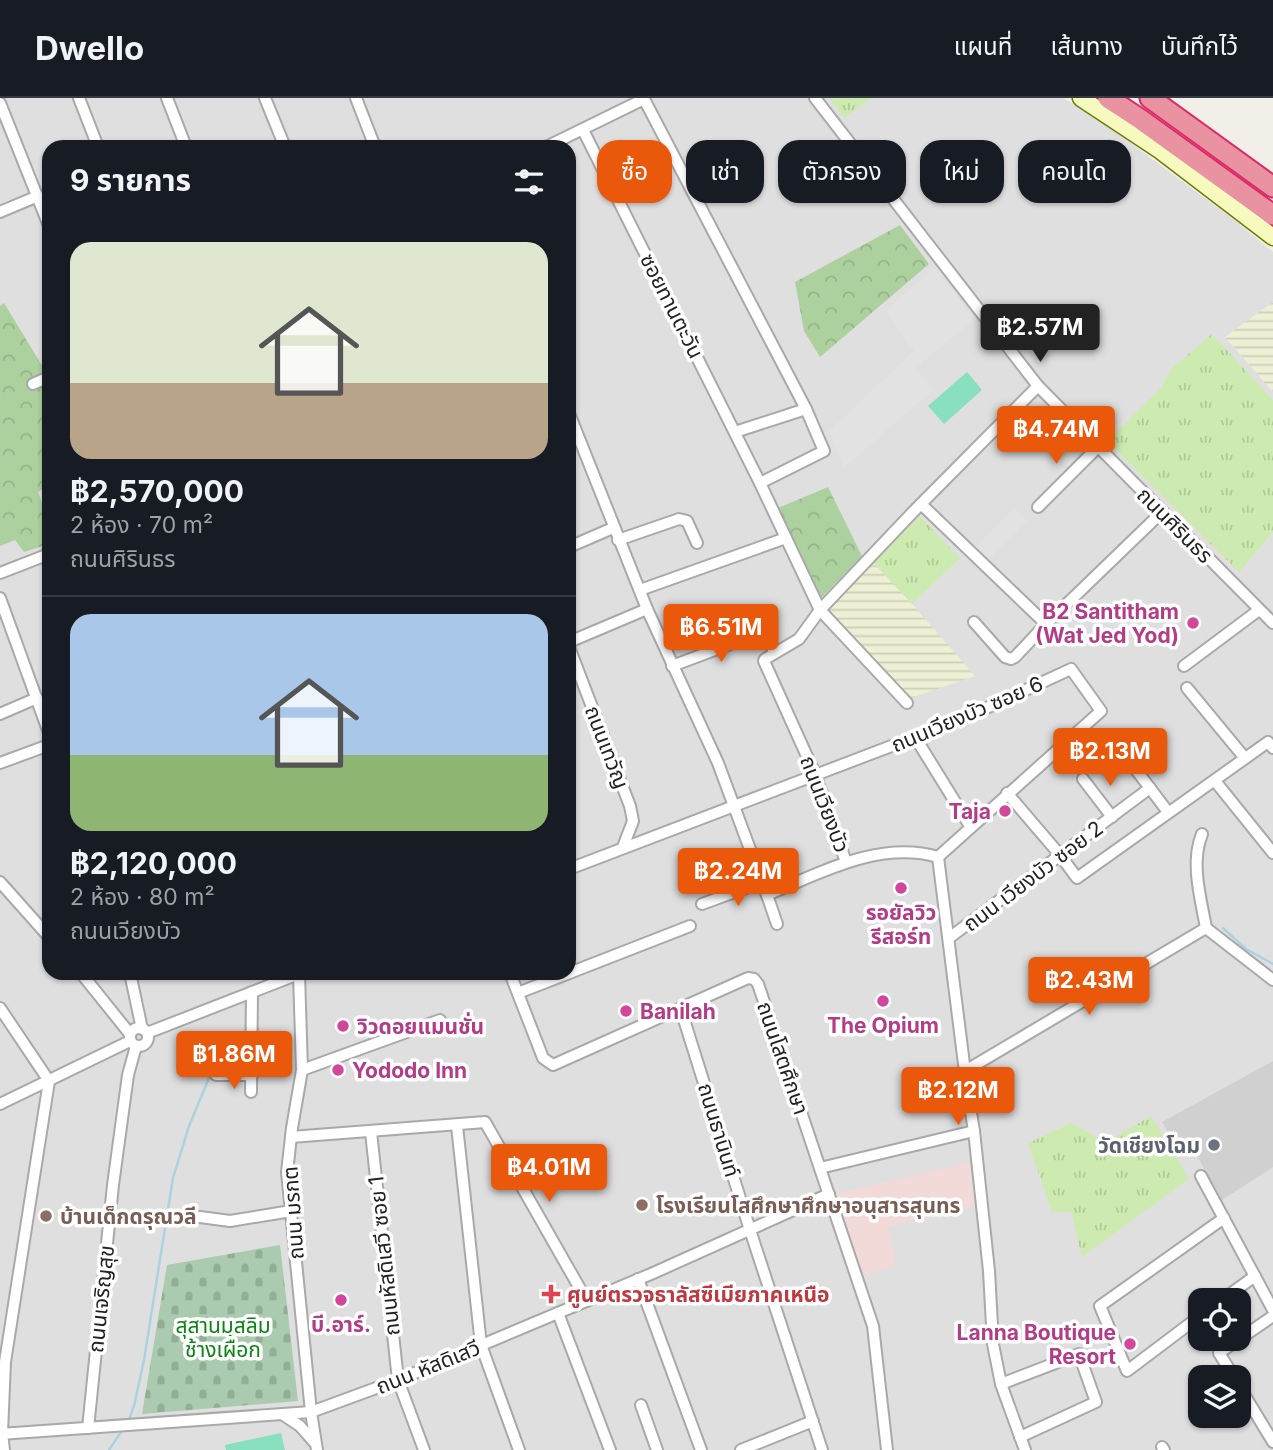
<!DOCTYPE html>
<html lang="th">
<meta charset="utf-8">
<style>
body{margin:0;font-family:Inter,"Noto Sans Thai",sans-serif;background:#242831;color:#f1f3f6;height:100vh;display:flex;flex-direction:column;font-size:26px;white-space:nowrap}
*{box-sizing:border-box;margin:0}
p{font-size:23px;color:#9ea1a6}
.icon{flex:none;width:38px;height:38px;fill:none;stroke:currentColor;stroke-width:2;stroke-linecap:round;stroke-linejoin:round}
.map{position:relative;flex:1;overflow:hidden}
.side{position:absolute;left:42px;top:42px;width:534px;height:840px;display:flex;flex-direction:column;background:#171b24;border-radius:21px;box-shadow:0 2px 5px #0004}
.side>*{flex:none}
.top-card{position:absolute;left:597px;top:42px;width:570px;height:63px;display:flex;gap:14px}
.controls{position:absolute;left:1188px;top:1190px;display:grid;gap:14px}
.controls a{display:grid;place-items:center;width:63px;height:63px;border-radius:14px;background:#171b24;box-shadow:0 2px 5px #0004;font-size:35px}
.price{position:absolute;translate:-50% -60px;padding:0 16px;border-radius:7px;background:#ea580c;color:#fff;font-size:23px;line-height:46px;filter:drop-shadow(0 2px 4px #0008)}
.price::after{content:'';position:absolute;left:50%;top:42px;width:21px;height:16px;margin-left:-10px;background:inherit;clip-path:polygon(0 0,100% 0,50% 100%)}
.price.current{background:#222;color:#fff}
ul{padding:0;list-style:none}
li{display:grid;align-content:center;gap:14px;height:371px;padding:0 28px}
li+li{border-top:2px solid #363941}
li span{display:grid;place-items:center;height:217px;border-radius:21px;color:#555}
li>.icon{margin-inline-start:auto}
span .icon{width:126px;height:126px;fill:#fffc;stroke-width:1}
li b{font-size:30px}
h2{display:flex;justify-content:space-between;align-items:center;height:84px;padding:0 28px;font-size:30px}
.pill{padding:0 24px;border-radius:21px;background:#171b24;box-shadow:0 2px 5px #0004;font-size:24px;line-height:63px}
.pill.current{background:#ea580c;color:#fff}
header{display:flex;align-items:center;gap:42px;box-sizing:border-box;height:98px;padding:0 35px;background:#171b24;border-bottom:2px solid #363941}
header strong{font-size:33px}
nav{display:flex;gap:38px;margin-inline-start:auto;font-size:24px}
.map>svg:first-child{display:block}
.residential{fill:#e0dfdf;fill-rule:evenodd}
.commercial{fill:#f2dad9}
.religious{fill:#d0d0d0}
.farmland{fill:url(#farmland-rules)}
.grass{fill:url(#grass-tufts)}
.forest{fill:url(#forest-crowns)}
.cemetery{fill:url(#cemetery-stones)}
.pitch{fill:#88e0be}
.parking{fill:#e2e2e2}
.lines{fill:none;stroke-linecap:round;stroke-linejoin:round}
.stream{stroke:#aad3df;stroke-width:2.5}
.street-casing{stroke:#a9a9a9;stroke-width:14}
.secondary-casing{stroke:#707d05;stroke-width:19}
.highway-casing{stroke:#dc2a67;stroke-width:23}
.street{stroke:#fff;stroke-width:10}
.secondary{stroke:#f7fabf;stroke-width:16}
.highway{stroke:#e892a2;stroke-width:19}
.hotel-dot{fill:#d1479c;stroke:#fff;stroke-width:2.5}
.worship-dot{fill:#6b7280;stroke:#fff;stroke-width:2.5}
.education-dot{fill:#8d6e63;stroke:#fff;stroke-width:2.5}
.health-dot{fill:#e0444e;stroke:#fff;stroke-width:2.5}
.labels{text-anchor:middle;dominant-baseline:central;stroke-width:7;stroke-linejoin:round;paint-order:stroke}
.street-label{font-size:21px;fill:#222;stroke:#fff}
.hotel-label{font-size:21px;font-weight:bold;fill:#b23c85;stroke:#fff;text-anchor:end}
.worship-label{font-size:21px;font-weight:bold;fill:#5b616d;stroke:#fff;text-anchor:end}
.education-label{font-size:21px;font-weight:bold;fill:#785e54;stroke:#fff;text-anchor:start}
.health-label{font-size:21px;font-weight:bold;fill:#be3a42;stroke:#fff;text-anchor:start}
.park-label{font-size:21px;fill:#0c8416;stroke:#fff}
</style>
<header>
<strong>Dwello</strong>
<nav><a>แผนที่</a><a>เส้นทาง</a><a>บันทึกไว้</a></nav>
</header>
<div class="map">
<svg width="1273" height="1352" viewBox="0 0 1273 1352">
<defs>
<pattern id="farmland-rules" width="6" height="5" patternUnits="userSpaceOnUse" patternTransform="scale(1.75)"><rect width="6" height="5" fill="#eef0d5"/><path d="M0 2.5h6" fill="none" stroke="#ccceb7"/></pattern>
<pattern id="grass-tufts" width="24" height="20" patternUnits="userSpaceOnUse" patternTransform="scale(1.75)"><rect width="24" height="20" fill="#cdebb0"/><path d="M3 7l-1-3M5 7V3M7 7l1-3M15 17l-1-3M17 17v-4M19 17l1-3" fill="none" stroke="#b0c997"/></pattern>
<pattern id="forest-crowns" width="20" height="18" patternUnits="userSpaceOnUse" patternTransform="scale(1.75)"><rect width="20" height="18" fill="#add19e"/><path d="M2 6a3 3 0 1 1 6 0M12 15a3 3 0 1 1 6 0" fill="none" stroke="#95b388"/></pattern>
<pattern id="cemetery-stones" width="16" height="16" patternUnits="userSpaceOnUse" patternTransform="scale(1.75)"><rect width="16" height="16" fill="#aacbaf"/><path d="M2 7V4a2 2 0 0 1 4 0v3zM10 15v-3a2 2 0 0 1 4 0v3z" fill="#92ae96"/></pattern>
</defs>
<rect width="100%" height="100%" fill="#f2efe9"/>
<path class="residential" d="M0,0h1063l34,20 140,104 36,30v1198h-1273zM49,49h520v826h-520zM1200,1202h39v39h-39zM1200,1279h39v39h-39z"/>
<polygon class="commercial" points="969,1064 976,1108 888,1128 896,1168 863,1177 837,1096"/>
<polygon class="religious" points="1273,963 1273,1069 1222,1102 1193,1051 1181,1056 1162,1024"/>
<g class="farmland">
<polygon points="1273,204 1273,294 1225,239"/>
<polygon points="872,463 912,506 975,578 908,601 823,512"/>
</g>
<g class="grass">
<polygon points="829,0 872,0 844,20"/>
<polygon points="1212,236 1273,302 1273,434 1239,474 1107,343 1160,291 1172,270"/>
<polygon points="920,418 960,460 912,506 872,463"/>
<polygon points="1151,1018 1189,1081 1082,1159 1071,1114 1052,1114 1028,1045 1071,1025 1106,1044"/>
</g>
<g class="forest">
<polygon points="900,127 929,166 820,259 804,233 795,184"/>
<polygon points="4,205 49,279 49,388 38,394 49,424 49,446 24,454 15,442 0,448 0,208"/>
<polygon points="828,389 862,458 821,500 778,410"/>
</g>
<polygon class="cemetery" points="280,1147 298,1303 142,1316 167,1167"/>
<g class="pitch">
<polygon points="967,274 982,292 944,326 928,308"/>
<polygon points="281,1335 285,1352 226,1352 225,1347"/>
</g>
<g class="parking">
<polygon points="936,169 974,222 915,270 933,292 844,370 829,333 914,253 885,213"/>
<polygon points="1014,410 1027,423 989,462 976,449"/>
</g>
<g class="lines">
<g class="stream">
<polyline points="1223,830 1246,851 1273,866"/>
<polyline points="129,1322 134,1308 144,1262 173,1080 189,1028 216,963"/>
<polyline points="109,1352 123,1331"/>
</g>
<defs>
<g id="street">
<polyline points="79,0 98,49"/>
<polyline points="167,0 186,49"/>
<polyline points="265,0 285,49"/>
<polyline points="356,0 375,49"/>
<polyline points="815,0 1038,288 1273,525"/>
<polyline points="0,5 49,128"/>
<polyline points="583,32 760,385 820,512 907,605"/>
<polyline points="546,49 644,1 806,311 824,353 760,385"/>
<polyline points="0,114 38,98"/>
<polyline points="33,286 49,279"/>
<path d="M569,315l78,196 71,154 49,132c53,-22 112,-55 171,-38l29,231 7,43 15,140 4,73 8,40 24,66"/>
<polyline points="735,334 806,311"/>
<polyline points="921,406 1046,526"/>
<polyline points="1038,409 1097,350"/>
<polyline points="618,442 679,421 687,423 697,445"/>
<polyline points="569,449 613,430"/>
<polyline points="0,475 49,456"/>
<polyline points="640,492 786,440"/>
<polyline points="0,500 49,635"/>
<polyline points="974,524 1005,559 1011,561 1015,559 1046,526 1162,414"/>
<polyline points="569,544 647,511"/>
<polyline points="569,549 630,708 633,723 623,749"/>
<polyline points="672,568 765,533 774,554"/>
<polyline points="1184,568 1259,512"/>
<polyline points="1187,590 1244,659"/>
<polyline points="0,616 37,600"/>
<polyline points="915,639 970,728"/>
<polyline points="1158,657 1137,673 1168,714"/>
<polyline points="0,665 49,647"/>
<polyline points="1083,681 1112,719"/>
<polyline points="1215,683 1273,755"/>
<polyline points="1007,695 1060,757 1077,780 1268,644 1273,650"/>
<path d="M1202,736c-12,29 -1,65 4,94"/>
<polyline points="846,764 815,676 764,563 765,561 799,541 820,512 913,414 1038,288"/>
<polyline points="569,771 915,639 980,613 1071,571 1101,613 938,759"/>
<polyline points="0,784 49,839"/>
<polyline points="767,797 777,826"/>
<polyline points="702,806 762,784"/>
<polyline points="1206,830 1273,882"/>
<polyline points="949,840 1150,690"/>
<polyline points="81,875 130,936"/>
<polyline points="130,875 142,931"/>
<polyline points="510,875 543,960 553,967 748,880 754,881 758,886 873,1228 887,1352"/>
<polyline points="299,876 302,972 292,1030 287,1074 311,1314 317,1352"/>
<polyline points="518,895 690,828"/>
<polyline points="0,910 49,983 5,1264 2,1335 4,1352"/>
<polyline points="681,912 750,1132 822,1352"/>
<circle cx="139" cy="939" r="9"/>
<polyline points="147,935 301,875"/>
<polyline points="302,972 440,922"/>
<polyline points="965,973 1206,830"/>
<polyline points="216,977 252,977"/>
<polyline points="251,994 252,894"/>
<polyline points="0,1006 130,943"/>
<polyline points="457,1028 481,1247 519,1352"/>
<polyline points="371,1034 398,1282 424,1352"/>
<polyline points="291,1039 485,1024 587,1203"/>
<polyline points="820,1070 974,1033"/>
<polyline points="1201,1078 1273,1212"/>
<polyline points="200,1119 230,1123 291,1113"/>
<polyline points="638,1181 701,1352"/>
<polyline points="1222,1202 1255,1178"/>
<polyline points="558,1215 610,1352"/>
<polyline points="1200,1218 1127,1273 1100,1208 1224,1120"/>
<polyline points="1234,1279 1219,1255 1273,1218"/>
<polyline points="1001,1286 1079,1256 1096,1304 1020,1339"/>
<polyline points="1239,1288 1273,1344"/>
<polyline points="641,1307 657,1352"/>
<polyline points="282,1316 300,1328 314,1344"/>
<polyline points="88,1330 113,1087 128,977 136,948"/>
<polyline points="0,1336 311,1314 398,1282 651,1176 829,1096"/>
<polyline points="1162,1349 1164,1352"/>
<polyline points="741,1352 813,1323"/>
</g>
<polyline id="secondary" points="1081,0 1158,51 1273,139"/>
<g id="highway">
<polyline points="1108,0 1140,21 1273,117"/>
<polyline points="1150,0 1273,89"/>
</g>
</defs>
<use href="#street" class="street-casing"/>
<use href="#secondary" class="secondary-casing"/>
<use href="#highway" class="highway-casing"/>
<use href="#street" class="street"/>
<use href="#secondary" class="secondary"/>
<use href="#highway" class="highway"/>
</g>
<g class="hotel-dot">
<circle cx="1193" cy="525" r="7"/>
<circle cx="1005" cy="713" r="7"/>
<circle cx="901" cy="790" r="7"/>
<circle cx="883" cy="903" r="7"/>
<circle cx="626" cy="913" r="7"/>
<circle cx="343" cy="928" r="7"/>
<circle cx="338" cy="972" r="7"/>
<circle cx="341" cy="1202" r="7"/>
<circle cx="1130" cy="1246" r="7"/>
</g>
<circle class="worship-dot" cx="1214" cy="1047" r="7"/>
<g class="education-dot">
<circle cx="642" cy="1107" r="7"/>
<circle cx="46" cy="1118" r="7"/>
</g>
<path class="health-dot" d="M547.5 1185.5h7v7h7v7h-7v7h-7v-7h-7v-7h7z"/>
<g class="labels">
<g class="street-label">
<text transform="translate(672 208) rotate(63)">ซอยทานตะวัน</text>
<text transform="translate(1175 427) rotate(45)">ถนนศิรินธร</text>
<text transform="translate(967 616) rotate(-23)">ถนนเวียงบัว ซอย 6</text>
<text transform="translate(607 649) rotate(69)">ถนนเทวัญ</text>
<text transform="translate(825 706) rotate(69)">ถนนเวียงบัว</text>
<text transform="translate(1033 778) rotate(-37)">ถนน เวียงบัว ซอย 2</text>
<text transform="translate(783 960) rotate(71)">ถนนโสตศึกษา</text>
<text transform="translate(719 1032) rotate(73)">ถนนธานินท์</text>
<text transform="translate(293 1115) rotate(-94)">ถนน มรกต</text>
<text transform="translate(384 1158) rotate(-96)">ถนนหัสดิเสวี ซอย 1</text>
<text transform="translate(101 1201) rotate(-84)">ถนนเจริญสุข</text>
<text transform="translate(428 1269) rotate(-22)">ถนน หัสดิเสวี</text>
</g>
<g class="hotel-label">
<text x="1179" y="513">B2 Santitham<tspan x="1179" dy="24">(Wat Jed Yod)</tspan></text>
<text x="991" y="713">Taja</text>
<text x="901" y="814" text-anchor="middle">รอยัลวิว<tspan x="901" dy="24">รีสอร์ท</tspan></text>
<text x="640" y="913" text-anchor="start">Banilah</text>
<text x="883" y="927" text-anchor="middle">The Opium</text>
<text x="357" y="928" text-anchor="start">วิวดอยแมนชั่น</text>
<text x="352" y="972" text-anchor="start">Yododo Inn</text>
<text x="341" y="1226" text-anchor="middle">บี.อาร์.</text>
<text x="1116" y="1234">Lanna Boutique<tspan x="1116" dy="24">Resort</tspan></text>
</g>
<g class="worship-label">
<text x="1200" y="1047">วัดเชียงโฉม</text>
</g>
<g class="education-label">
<text x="656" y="1107">โรงเรียนโสศึกษาศึกษาอนุสารสุนทร</text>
<text x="60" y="1118">บ้านเด็กดรุณวลี</text>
</g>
<g class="health-label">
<text x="567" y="1196">ศูนย์ตรวจธาลัสซีเมียภาคเหนือ</text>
</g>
<g class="park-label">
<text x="223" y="1227">สุสานมุสลิม<tspan x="223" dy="24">ช้างเผือก</tspan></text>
</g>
</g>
</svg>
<div class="controls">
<a><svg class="icon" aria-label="locate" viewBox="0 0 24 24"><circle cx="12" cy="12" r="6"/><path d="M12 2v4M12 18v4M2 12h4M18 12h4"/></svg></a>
<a><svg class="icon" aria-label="layers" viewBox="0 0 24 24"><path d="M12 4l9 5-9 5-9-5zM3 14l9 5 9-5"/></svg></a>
</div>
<b class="price current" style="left:1040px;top:266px">฿2.57M</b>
<b class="price" style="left:1056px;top:368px">฿4.74M</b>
<b class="price" style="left:721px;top:566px">฿6.51M</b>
<b class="price" style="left:1110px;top:690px">฿2.13M</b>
<b class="price" style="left:738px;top:810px">฿2.24M</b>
<b class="price" style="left:1089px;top:919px">฿2.43M</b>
<b class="price" style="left:234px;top:993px">฿1.86M</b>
<b class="price" style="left:958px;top:1029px">฿2.12M</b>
<b class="price" style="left:549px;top:1106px">฿4.01M</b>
<div class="top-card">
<a class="pill current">ซื้อ</a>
<a class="pill">เช่า</a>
<a class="pill">ตัวกรอง</a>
<a class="pill">ใหม่</a>
<a class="pill">คอนโด</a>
</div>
<section class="side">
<h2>9 รายการ<svg class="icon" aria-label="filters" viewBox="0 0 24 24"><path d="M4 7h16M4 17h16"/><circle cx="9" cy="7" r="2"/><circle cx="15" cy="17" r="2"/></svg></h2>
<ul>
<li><span style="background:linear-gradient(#dfe7d0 65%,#b9a48a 0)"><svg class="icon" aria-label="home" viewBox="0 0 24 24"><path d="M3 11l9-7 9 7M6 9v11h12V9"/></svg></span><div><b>฿2,570,000</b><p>2 ห้อง · 70 m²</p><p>ถนนศิรินธร</p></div></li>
<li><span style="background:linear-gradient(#a9c7e8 65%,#8fb573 0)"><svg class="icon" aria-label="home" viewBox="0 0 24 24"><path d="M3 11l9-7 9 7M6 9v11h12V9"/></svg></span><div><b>฿2,120,000</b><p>2 ห้อง · 80 m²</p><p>ถนนเวียงบัว</p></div></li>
</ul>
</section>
</div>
